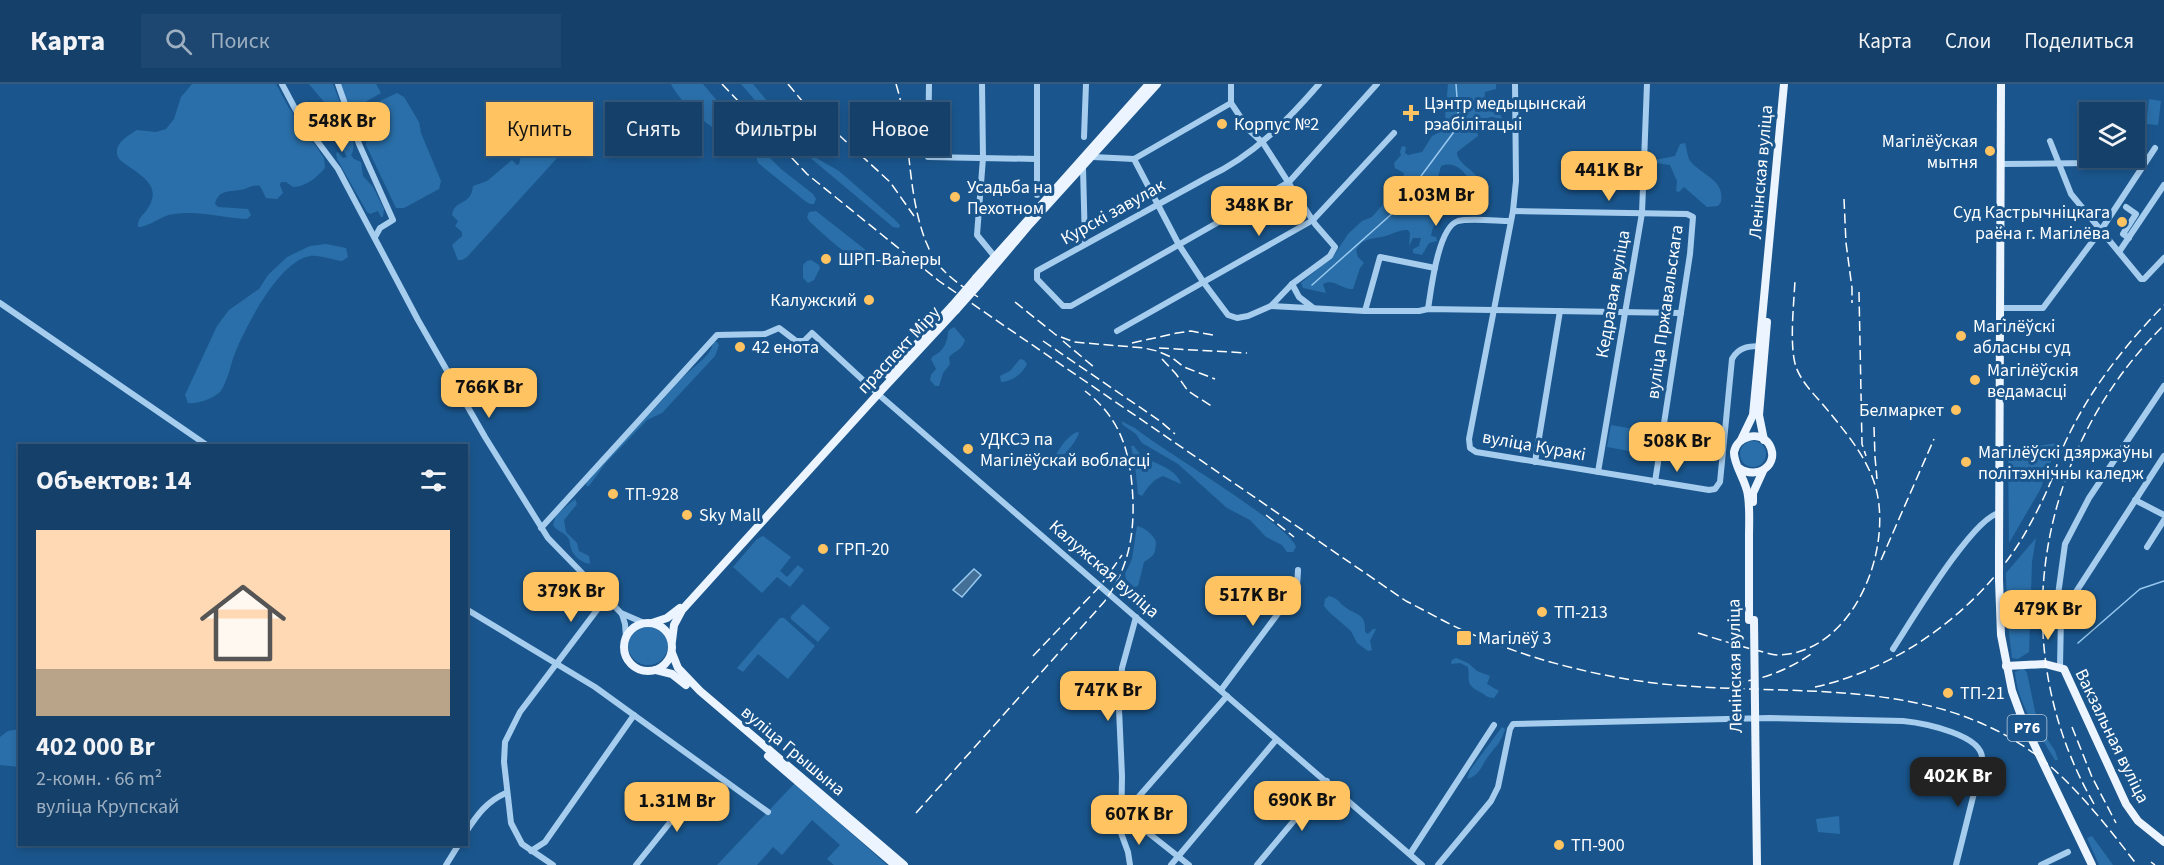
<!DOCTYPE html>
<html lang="ru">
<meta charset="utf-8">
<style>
body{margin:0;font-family:"Source Sans 3",sans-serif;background:#1d4770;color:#f1f3f6;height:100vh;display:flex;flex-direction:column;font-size:22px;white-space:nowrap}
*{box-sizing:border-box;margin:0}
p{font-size:20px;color:#9dafc1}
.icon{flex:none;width:33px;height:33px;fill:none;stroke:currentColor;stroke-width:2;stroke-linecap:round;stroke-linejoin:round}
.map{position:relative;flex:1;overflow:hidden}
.side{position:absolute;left:18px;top:360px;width:450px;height:402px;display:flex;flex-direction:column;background:#14406a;border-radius:0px;box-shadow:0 3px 9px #0003,0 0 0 2px #33597e}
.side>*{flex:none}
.guide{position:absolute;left:486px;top:18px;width:570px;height:54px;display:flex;gap:12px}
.buttons{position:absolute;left:2079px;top:18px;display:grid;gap:12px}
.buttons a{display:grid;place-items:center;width:66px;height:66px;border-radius:0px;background:#14406a;box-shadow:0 3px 9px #0003,0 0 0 2px #33597e;font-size:30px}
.price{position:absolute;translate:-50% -51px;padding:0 14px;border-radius:12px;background:#ffc362;color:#111;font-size:20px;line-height:39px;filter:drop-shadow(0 2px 3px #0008)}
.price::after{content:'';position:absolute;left:50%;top:36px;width:18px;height:14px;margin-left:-9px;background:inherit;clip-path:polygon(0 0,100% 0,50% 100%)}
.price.selected{background:#222;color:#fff}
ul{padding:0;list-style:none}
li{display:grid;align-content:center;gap:12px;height:318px;padding:0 18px}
li span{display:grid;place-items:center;height:186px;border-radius:0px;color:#555}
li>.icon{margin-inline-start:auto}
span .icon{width:108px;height:108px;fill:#fffc;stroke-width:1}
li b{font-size:26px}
h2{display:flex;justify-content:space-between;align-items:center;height:72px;padding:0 18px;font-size:26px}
.pill{padding:0 21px;border-radius:0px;background:#14406a;box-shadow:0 3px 9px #0003,0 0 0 2px #33597e;font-size:21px;line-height:54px}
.pill.selected{background:#ffc362;color:#111}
header{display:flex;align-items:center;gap:36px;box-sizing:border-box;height:84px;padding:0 30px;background:#14406a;border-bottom:2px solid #33597e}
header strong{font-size:28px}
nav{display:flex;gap:33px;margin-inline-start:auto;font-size:21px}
.search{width:420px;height:54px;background:#1d4770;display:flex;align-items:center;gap:15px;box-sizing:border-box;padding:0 21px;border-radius:0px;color:#9dafc1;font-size:22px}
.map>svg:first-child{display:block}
.green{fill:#2a6fa9}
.water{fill:#446f96;stroke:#98c9f0;stroke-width:1.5}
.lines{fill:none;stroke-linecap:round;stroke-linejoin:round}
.stream{stroke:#98c9f0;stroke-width:1.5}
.minor{stroke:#a6cdee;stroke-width:6}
.major{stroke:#ecf5ff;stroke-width:8}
.rail{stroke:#fff;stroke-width:1.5;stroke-dasharray:10 4.5;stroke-linecap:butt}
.major-bridge{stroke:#ecf5ff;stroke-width:8}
.poi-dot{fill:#ffc362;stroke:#1a568d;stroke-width:2}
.labels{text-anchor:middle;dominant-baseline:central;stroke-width:6;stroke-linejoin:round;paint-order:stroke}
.shield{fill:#1a568d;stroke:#baccdd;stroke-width:1.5}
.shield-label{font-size:16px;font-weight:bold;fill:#fff}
.poi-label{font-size:18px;fill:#fff;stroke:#1a568d;text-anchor:start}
.street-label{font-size:18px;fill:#fff;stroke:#1a568d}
</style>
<header>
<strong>Карта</strong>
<div class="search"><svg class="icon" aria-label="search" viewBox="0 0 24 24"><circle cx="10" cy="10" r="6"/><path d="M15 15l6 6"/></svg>Поиск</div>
<nav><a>Карта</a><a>Слои</a><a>Поделиться</a></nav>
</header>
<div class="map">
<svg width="2164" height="781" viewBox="0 0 2164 781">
<rect width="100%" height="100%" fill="#1a568d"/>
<g class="green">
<path d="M192,0h84l13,24 35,50 1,10c-8,9 -19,19 -32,19l-7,-5h-5l-1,3 3,8 -6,6 -11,-1 -6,-12c-8,-2 -12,3 -20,4 -12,2 -22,0 -25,14l3,3 30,2 3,6 -4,4c-24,-1 -48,-9 -73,-5 -13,1 -24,13 -36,13 -1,-7 4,-11 8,-16 20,-27 -9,-37 -26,-51 -10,-14 6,-23 17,-30l19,2 10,-3 8,-10 7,-22z"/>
<polygon points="309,0 333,0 342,24 342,34 336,36 330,34 324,18"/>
<polygon points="341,0 376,0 381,9 350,27"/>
<path d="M671,0h32l37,44 11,18 -6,2c-3,-4 -4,-9 -8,-13 -5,-5 -12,-1 -18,-4 -15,-7 -41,-32 -48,-47z"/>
<polygon points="741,0 753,0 813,72 839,87 894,135 900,141 899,144 893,143 789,56"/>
<path d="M1448,0h48v5l-11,3 -1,10 12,4 7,14 -2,3 -7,-6h-4l-11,5 -3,5 2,9 -21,16c0,11 14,16 20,25l-2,2 -6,1c-5,-10 -15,-19 -28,-14l-3,11 -10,10 1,5 12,10c-2,13 -8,22 -10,34l5,1 1,4 -8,2 -7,12 -9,-2v-4l6,-3 2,-8h-8l-4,8 1,-13 -2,-3c-9,-1 -19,6 -27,7 -11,2 -19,2 -25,13l2,7 6,6 -4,5 -7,21c-11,1 -19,-11 -30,-5l3,9 -23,-5 -2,-5 34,-29 13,-20 14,-13 10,-4 13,-15 13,-5 6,-24 -9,-5 -1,-5 7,-8 -1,-3 2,-6 4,1 -1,6 3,2 14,-3 10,-16 12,-6z"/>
<polygon points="397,9 404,13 419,38 421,49 441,97 439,105 404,124 396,124 366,61 368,50 387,40 380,17"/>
<polygon points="2149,15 2161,17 2158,41 2146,40"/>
<path d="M548,37l17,17 3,8 -101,111 -5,3h-4l-6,-15 10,-9v-4l-7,-6 3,-5 -6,-6c3,-17 19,-8 21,-29l14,-5 25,-21 5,5 2,-1 2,-8c8,-2 15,-9 21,-14l-1,-12z"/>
<path d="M347,41l4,2c1,8 5,22 0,28l3,4 7,3 2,14 10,11 11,22 -1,8h-2l-3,-6 -8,3 -3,-2 -30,-53 -1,-6 2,-1 5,6 4,-1 -6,-11 -1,-9 6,-2z"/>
<path d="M1685,59c2,6 2,14 6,19 12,14 34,18 30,40l-3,4 -11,1 -23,-20 -5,5 -3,-1 1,-10 -7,-16 -14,-2 -1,-3 20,-4 5,-12z"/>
<polygon points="759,67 763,67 781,85 813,110 816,115 814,120 810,120 805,117 758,79 756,72"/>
<path d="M816,127l56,44 -1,5c-16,7 -48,-27 -61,-38l-3,-5 2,-5z"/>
<path d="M326,160l20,4 2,9 -6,4c-10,-1 -21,-6 -32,-5 -31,5 -64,70 -75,97 -5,13 -7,28 -15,39 -8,7 -22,12 -32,11l-3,-8 32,-69 12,-16 30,-21 9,-14 19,-18 23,-11z"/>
<polygon points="811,176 819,181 820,184 814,196 808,199 803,194 803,181 807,177"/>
<path d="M954,243l11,13c-3,10 -9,10 -16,17l1,7 -7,9 -4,13h-4l-5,-6 1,-5 5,-6 -5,-10 2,-3c10,-4 15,-14 15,-25z"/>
<path d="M713,258h4l2,3 -4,11 -53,57 -15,7 -42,44 -16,22h-3l1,-6 56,-61c15,-12 26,-28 40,-42 6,-6 23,-19 27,-26 2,-3 2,-5 3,-9z"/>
<path d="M1020,275l4,1 3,4c-4,9 -15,18 -26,18l-1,-6 10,-5z"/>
<path d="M1121,337l14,7c25,21 156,98 161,119l-3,5h-6l-5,-7 -16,-8 -16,-17 -23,-12 -49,-44 -36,-21 -6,-9 -13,-9z"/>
<polygon points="1611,341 1639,346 1635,368 1607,363"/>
<path d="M1077,348l2,1c-4,12 -16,21 -22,32l-5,2 -1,-2c4,-10 15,-29 26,-33z"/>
<circle cx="1753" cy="370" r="13"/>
<polygon points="2058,359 2040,406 2009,459 2008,366"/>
<path d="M1131,362h3c3,4 5,8 9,11 13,7 34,12 38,27l-18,-8c-11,4 -15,11 -21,20l-4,-2 -3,-29z"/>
<path d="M575,415l2,5 -13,16 2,12 11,11 2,8 10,5 1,8c-8,-1 -17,-8 -19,-16 -2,-5 0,-6 -3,-10 -3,-6 -11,-6 -15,-13l3,-10z"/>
<path d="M1137,442c7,1 17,9 19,16 -1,14 -2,13 -12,20l-6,24 -4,1 -8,-8 -1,-5 7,-15z"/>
<polygon points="763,452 791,473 780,487 787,493 798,481 804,486 790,503 777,493 762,509 733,483 757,455"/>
<polygon points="2036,454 2032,478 2029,568 2018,575 2012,574 2007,532 2006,489"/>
<path d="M1329,512c9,2 10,7 16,11 12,9 21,6 20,25l3,2 5,-5h3l-6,12 2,9 -4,1 -11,-8 -6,-12 -22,-19 -5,-6 1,-7z"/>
<polygon points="803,520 830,544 818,558 791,535 791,532"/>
<polygon points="780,534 784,534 815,562 788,595 758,570 743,588 737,584"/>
<circle cx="648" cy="561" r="20"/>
<path d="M1456,574l12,5 9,8 13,5 -3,8 12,7 -5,7c-7,0 -8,-3 -14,-6 -15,-8 -10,-11 -12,-25l-8,-4 -9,1 1,-4z"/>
<path d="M2024,584l3,5 11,52 17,26 3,9h-3c-16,-26 -38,-57 -40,-88z"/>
<path d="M1502,643l3,2c-3,13 -11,19 -18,29 -6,9 -8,18 -20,21l3,-9z"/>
<polygon points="19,645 19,683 0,681 0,653 8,647"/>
<polygon points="795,699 887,781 834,781 827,775 840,761 812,736 782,771 773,763 757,781 717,781"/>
<polygon points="1839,732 1840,750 1818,748 1816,735"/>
<polygon points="2092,752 2113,781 2099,781 2087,754"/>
</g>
<polygon class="water" points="974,485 981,491 962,513 953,506"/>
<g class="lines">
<g class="stream">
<polyline points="1312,201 1395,127 1459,41 1456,0"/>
<polyline points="2078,559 2140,505 2164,497"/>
</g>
<g class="minor">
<polyline points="282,0 300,34 338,85 418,236 485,353 548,454 621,529 644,539"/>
<polyline points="338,0 359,60 393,136 380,144 375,153"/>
<polyline points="929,0 928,73 1037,75"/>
<polyline points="982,0 983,74 977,151 995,173"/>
<polyline points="1037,0 1037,111"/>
<path d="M1319,0c-32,37 -66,72 -111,93l-171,94v8l26,27h8l218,-124 88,-98"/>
<path d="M1515,0l1,97 -3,30 -44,228 1,9 6,4 233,38 6,-1 5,-7 12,-123c7,-13 18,-13 32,-13"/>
<polyline points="1084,53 1086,0"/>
<polyline points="2050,57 2071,110 2141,195 2144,195 2164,174"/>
<polyline points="1093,73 1134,75 1231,19 1231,0"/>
<polyline points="2134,73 2137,73"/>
<polyline points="1134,75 1179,161 1204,199 1228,231 1237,234 1248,232 1271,222 1292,200 1330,172 1335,163 1315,140 1263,59 1249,46 1231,19"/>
<polyline points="2001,80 2092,79 2116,74"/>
<polyline points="1083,84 1085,160"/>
<polyline points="2126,123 2136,130 2123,150 2129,154"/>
<polyline points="1513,127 1687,130 1693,133 1690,170 1655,398"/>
<polyline points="2119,168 2164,101"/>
<polyline points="1292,200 1299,213 1312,223"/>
<polyline points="0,219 208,362"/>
<polyline points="1271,222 1365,227 1419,227 1428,225 1681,229"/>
<polyline points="2000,224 2043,224 2101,146 2155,64"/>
<path d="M1428,225c3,-19 10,-82 30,-88 11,-3 40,0 52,0"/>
<polyline points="1365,227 1380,173 1435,184"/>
<polyline points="1117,247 1313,136 1394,49"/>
<polyline points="1535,378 1560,227"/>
<polyline points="1598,388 1642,129 1647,0"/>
<polyline points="2135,416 2164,431"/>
<polyline points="541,444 717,251 765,250 779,244 796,257 804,257 812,249 878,310 1422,781"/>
<polyline points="2147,463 2164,436"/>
<polyline points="466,525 595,603 768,728"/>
<polyline points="622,530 625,540 626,553"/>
<polyline points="2061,531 2164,372"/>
<path d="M1893,565c17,-26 81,-134 107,-136"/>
<polyline points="2060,583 2061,532 2058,511 2065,460 2089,414 2164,302"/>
<polyline points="1221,606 1297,504 1298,486"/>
<path d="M466,748c11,-17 21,-31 40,-39"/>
<polyline points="531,767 545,758 634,631"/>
<polyline points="1410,770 1494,641"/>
<polyline points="446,781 459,760"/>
<polyline points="553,781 522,760 511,739 504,678 505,658 520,628 606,514"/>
<polyline points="636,781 699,702"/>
<polyline points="1130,781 1128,768 1121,749 1122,692 1119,625 1122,584 1136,533"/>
<polyline points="1171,781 1276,656"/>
<polyline points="1189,781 1122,728 1127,726 1227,612"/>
<polyline points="1257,781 1327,697"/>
<path d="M1438,781l53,-64 7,-14 12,-58 3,-5 257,-6 133,3c20,2 83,14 79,40l-26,104"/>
<polyline points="2041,781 2068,768"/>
</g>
<g class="major">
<polyline points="976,194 1149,0"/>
<polyline points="980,199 1030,140 1157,0"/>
<polyline points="888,291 952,222"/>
<polyline points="1741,356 1753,331 1784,0"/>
<polyline points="1764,356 1759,331 1767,238"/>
<path d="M1739,384c18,13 42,-4 30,-24 -10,-14 -32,-8 -35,8 -1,12 13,30 14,44 2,13 1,28 1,41 0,28 0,55 0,83"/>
<polyline points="1753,418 1753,409 1763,387"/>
<polyline points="1999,471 2001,0"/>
<polyline points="1999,496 2001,551 2012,607 2023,637 2092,781"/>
<circle cx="648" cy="563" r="24"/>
<polyline points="652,539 667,534 680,524"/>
<polyline points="672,557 674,541 682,526 878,310 956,226"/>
<polyline points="672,569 678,584 700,607 904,781"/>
<polyline points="2006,582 2045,580 2064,585 2126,720 2138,737 2164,758"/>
<polyline points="656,586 672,590 686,601"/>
<polyline points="768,672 895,781"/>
<polyline points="1756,708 1757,781"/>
</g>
<g class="rail">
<path d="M722,0l85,90 132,107 467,320c20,10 40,22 61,31 59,26 123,43 187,51 136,16 283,-13 396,83 32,28 62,66 87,99"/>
<polyline points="788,0 803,18 890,98 914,132"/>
<path d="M896,0c16,51 10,107 30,158 3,6 5,14 10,20 12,15 27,25 42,35"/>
<polyline points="1844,115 1846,159 1852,204 1852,219"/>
<polyline points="1859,208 1862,360 1866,372"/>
<polyline points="1015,218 1056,251 1074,258 1144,264 1157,267 1171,273 1184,283 1215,295"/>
<polyline points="1043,257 1160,337 1175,350"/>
<polyline points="1063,257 1095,284"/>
<polyline points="1132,259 1177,249 1191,247 1213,251"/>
<polyline points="1159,264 1247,269"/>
<polyline points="1162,275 1176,290 1188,307 1213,323"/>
<polyline points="1874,343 1875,373 1877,395"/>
<polyline points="1266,431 1294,453"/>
<polyline points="1881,476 1934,355"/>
<path d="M1698,549c19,6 38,12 57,17 7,1 15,5 22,5 78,-1 120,-112 96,-176 -10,-27 -30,-50 -48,-72 -11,-13 -23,-24 -29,-40 -7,-21 -2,-64 -1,-87"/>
<polyline points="1033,572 1101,501 1122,471"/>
<path d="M1734,599c29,-3 56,-14 80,-31"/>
<path d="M1815,603c86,-19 170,-81 213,-159 10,-18 20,-38 27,-57 3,-9 5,-18 9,-26 24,-53 60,-99 100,-140"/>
<polyline points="2072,643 2092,693 2116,739"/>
<path d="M2094,720c-91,-158 -58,-352 70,-479"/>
<path d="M916,729l188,-211c23,-31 30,-63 29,-101 -2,-45 -10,-81 -48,-110"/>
<polyline points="2151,778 2155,781"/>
</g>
<g class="major-bridge">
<polyline points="952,222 976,194"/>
<polyline points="956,226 980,199"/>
<polyline points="1999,471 1999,496"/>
<polyline points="1754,536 1756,708"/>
</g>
</g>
<g class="poi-dot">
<path d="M1408 20h6v6h6v6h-6v6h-6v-6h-6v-6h6z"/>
<circle cx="1222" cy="40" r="6"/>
<circle cx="1990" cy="67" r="6"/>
<circle cx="955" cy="113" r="6"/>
<circle cx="2122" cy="138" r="6"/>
<circle cx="826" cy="175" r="6"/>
<circle cx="869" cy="216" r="6"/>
<circle cx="1961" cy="252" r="6"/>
<circle cx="740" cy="263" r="6"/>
<circle cx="1975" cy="296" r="6"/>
<circle cx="1956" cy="326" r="6"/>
<circle cx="968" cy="365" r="6"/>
<circle cx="1966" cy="378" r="6"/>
<circle cx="613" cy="410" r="6"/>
<circle cx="687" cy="431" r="6"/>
<circle cx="823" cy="465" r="6"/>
<circle cx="1542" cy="528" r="6"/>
<rect x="1456" y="546" width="16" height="16" rx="3"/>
<circle cx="1948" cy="609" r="6"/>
<circle cx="1559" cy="761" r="6"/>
</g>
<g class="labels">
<rect class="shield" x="2007.5" y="631" width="39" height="26" rx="4.5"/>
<g class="shield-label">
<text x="2027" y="644">Р76</text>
</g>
<g class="poi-label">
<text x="1424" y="19">Цэнтр медыцынскай<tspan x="1424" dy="21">рэабілітацыі</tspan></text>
<text x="1234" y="40">Корпус №2</text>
<text x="1978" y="57" text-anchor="end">Магілёўская<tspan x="1978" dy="21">мытня</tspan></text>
<text x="967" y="103">Усадьба на<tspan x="967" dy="21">Пехотном</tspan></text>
<text x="2110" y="128" text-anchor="end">Суд Кастрычніцкага<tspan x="2110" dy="21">раёна г. Магілёва</tspan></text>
<text x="838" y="175">ШРП-Валеры</text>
<text x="857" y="216" text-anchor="end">Калужский</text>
<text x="1973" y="242">Магілёўскі<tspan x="1973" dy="21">абласны суд</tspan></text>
<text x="752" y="263">42 енота</text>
<text x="1987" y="286">Магілёўскія<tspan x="1987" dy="21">ведамасці</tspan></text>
<text x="1944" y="326" text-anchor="end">Белмаркет</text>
<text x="980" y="355">УДКСЭ па<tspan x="980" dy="21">Магілёўскай вобласці</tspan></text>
<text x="1978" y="368">Магілёўскі дзяржаўны<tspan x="1978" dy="21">політэхнічны каледж</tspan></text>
<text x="625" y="410">ТП-928</text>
<text x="699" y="431">Sky Mall</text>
<text x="835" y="465">ГРП-20</text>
<text x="1554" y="528">ТП-213</text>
<text x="1478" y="554">Магілёў 3</text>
<text x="1960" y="609">ТП-21</text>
<text x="1571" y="761">ТП-900</text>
</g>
<g class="street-label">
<text transform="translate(1761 88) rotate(-85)">Ленінская вуліца</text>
<text transform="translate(1113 128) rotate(-29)">Курскі завулак</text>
<text transform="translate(1613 210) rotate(-80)">Кедравая вуліца</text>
<text transform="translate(1665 228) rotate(-82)">вуліца Пржавальскага</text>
<text transform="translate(899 266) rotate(-47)">праспект Міру</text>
<text transform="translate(1534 362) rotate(10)">вуліца Куракі</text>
<text transform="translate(1104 485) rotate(41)">Калужская вуліца</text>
<text transform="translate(1735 582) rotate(-91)">Ленінская вуліца</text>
<text transform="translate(2112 652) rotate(64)">Вакзальная вуліца</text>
<text transform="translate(793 667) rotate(40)">вуліца Грышына</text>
</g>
</g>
</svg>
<div class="buttons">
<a><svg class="icon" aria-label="layers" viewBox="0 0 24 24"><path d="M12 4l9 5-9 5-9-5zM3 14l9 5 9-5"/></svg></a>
</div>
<b class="price" style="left:342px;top:69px">548K Br</b>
<b class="price" style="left:1609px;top:118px">441K Br</b>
<b class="price" style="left:1436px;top:143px">1.03M Br</b>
<b class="price" style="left:1259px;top:153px">348K Br</b>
<b class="price" style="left:489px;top:335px">766K Br</b>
<b class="price" style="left:1677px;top:389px">508K Br</b>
<b class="price" style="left:571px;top:539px">379K Br</b>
<b class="price" style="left:1253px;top:543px">517K Br</b>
<b class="price" style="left:2048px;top:557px">479K Br</b>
<b class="price" style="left:1108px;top:638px">747K Br</b>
<b class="price selected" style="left:1958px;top:724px">402K Br</b>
<b class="price" style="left:1302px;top:748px">690K Br</b>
<b class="price" style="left:677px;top:749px">1.31M Br</b>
<b class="price" style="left:1139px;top:762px">607K Br</b>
<div class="guide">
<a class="pill selected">Купить</a>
<a class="pill">Снять</a>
<a class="pill">Фильтры</a>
<a class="pill">Новое</a>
</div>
<section class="side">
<h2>Объектов: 14<svg class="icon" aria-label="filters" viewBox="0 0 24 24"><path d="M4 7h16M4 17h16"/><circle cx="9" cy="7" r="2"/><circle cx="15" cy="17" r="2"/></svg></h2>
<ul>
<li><span style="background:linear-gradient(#ffd9b3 75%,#b9a48a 0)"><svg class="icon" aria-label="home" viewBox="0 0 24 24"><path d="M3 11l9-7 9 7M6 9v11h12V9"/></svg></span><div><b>402 000 Br</b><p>2-комн. · 66 m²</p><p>вуліца Крупскай</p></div></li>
</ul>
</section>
</div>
